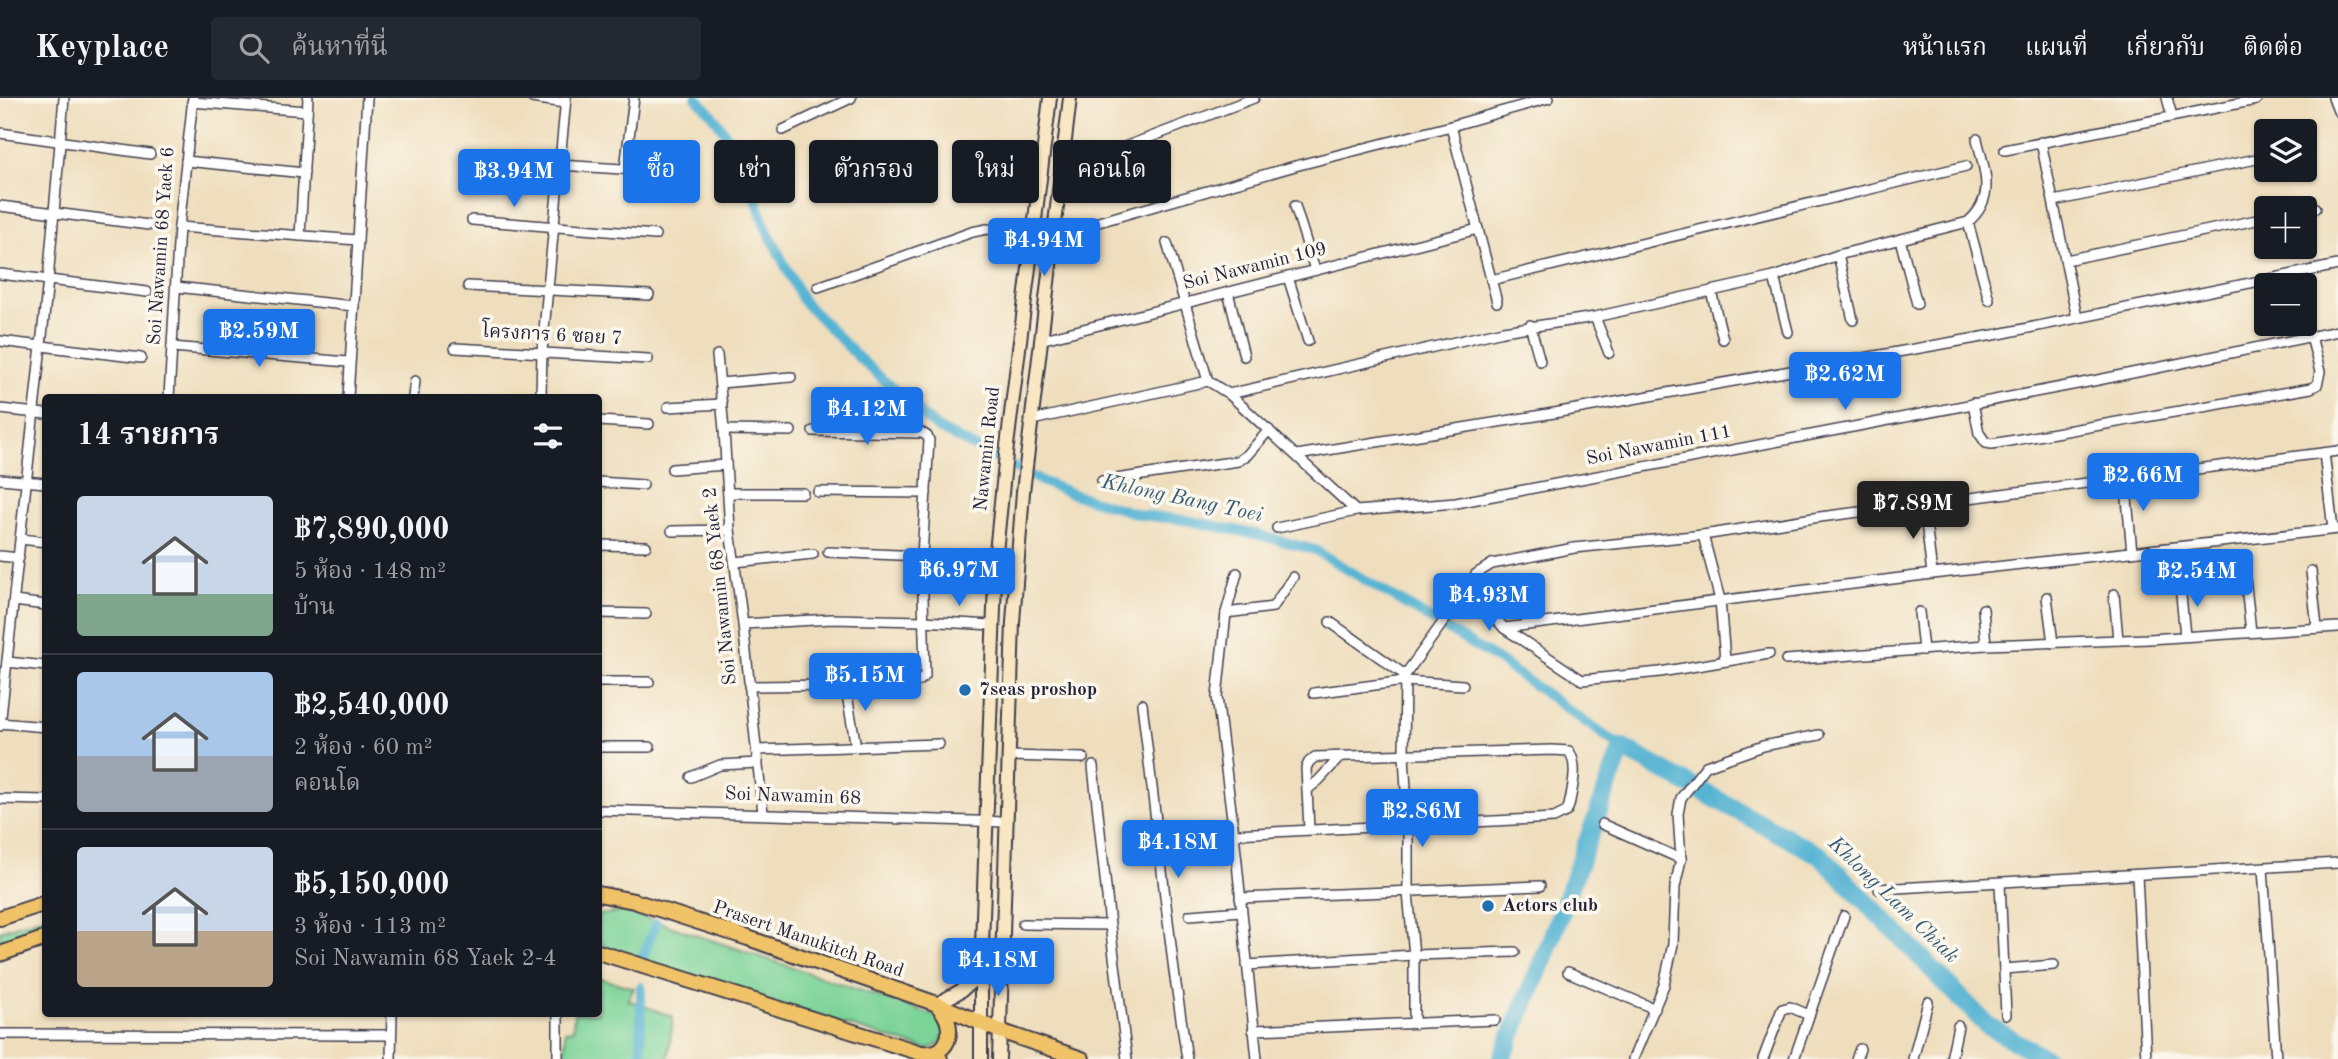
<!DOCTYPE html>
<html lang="th">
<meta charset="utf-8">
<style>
body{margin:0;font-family:"Old Standard TT","Noto Serif Thai",serif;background:#242831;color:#f1f3f6;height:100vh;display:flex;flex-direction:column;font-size:26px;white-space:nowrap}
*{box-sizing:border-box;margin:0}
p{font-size:23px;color:#9ea1a6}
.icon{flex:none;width:38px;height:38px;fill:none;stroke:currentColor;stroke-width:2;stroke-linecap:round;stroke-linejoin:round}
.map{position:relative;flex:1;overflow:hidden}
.sheet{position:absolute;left:42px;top:296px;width:560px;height:623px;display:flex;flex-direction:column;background:#171b24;border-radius:7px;box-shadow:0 2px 5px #0004}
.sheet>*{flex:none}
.hud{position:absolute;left:623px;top:42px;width:665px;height:63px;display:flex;gap:14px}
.controls{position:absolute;left:2254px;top:21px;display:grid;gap:14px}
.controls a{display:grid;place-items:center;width:63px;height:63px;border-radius:7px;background:#171b24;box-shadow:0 2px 5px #0004;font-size:35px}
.price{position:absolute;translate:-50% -60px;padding:0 16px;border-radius:7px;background:#1a73e8;color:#fff;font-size:23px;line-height:46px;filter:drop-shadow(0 2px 4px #0008)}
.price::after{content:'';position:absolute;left:50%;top:42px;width:21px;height:16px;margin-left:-10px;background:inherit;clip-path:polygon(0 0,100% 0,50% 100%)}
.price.current{background:#222;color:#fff}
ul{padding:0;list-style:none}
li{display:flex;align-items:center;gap:21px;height:175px;padding:0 35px}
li+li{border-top:2px solid #363941}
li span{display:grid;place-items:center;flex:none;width:196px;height:140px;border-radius:7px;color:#555}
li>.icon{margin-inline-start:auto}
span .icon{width:84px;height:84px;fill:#fffc;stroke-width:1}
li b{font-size:30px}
h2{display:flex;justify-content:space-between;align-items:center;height:84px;padding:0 35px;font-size:30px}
.pill{padding:0 24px;border-radius:7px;background:#171b24;box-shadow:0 2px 5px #0004;font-size:24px;line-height:63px}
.pill.current{background:#1a73e8;color:#fff}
header{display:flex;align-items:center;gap:42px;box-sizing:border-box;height:98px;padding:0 35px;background:#171b24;border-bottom:2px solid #363941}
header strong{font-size:33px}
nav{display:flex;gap:38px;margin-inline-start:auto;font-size:24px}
.search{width:490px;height:63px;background:#242831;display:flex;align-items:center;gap:18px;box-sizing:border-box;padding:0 24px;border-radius:7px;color:#9ea1a6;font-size:26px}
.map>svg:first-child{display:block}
.green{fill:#7bd398;stroke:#4e7a6a;stroke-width:2}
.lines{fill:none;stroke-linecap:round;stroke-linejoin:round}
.canal{stroke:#55b3d3;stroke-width:10}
.river{stroke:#55b3d3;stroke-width:19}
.minor-casing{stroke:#413e4e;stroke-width:12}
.secondary-casing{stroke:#413e4e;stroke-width:16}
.primary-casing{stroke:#413e4e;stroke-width:18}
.minor{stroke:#fff;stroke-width:9}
.secondary{stroke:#f9e7c3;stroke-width:12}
.primary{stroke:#f1c369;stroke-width:14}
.poi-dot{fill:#1f6fb2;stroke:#fbf7ec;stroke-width:2.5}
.labels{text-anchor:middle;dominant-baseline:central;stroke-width:7;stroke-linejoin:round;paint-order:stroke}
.street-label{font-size:19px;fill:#22223b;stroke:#fbf7ec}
.poi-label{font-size:19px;font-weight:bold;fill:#22223b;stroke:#fbf7ec;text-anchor:start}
.water-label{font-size:21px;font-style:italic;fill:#365c78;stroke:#fbf7ec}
</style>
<header>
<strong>Keyplace</strong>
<div class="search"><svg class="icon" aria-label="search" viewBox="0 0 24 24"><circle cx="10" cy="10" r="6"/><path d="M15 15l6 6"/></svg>ค้นหาที่นี่</div>
<nav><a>หน้าแรก</a><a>แผนที่</a><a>เกี่ยวกับ</a><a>ติดต่อ</a></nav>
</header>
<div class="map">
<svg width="2338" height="961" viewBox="0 0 2338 961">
<rect width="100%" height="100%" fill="#fbf7ec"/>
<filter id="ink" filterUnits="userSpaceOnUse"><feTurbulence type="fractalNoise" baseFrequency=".0143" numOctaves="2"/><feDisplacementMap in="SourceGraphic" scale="14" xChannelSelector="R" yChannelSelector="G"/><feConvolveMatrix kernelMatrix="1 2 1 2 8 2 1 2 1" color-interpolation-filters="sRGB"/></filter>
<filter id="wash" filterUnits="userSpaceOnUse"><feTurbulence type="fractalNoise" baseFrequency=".00686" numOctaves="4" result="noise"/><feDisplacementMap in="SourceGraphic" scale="28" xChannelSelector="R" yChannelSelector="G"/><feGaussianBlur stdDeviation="1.57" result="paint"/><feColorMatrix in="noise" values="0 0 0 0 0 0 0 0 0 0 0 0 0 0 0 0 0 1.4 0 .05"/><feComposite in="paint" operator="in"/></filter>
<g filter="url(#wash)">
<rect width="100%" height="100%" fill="#efdebd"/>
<g class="green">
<polygon points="625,813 939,919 945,928 942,944 928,952 611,855 599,842 598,817"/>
<polygon points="45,818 45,835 0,851 0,833"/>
<polygon points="599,880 634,890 628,902 673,919 668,961 565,961 565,933 573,932 574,915 598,915"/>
</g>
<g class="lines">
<g class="canal">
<polyline points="696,0 713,17 738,55 752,88 765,128 803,203 860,261 937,330 1043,384 1073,396 1141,417 1185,422 1259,437 1315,452 1498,562 1622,650"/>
<polyline points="642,861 656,825"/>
<polyline points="641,889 641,961"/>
</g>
<polyline class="river" points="1502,961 1547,852 1622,650 1821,758 1988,928 2047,961"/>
</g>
</g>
<g filter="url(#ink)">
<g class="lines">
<defs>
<g id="minor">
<polyline points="532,0 565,5"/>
<polyline points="2167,0 2172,18"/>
<polyline points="2333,0 2338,13"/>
<polyline points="192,4 307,13"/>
<polyline points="1451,28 1497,204"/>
<polyline points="783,32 851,0"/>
<polyline points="0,35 150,56"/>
<polyline points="2041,44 2077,220"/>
<polyline points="2005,52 2256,2"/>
<polyline points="476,56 559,67 653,73"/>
<polyline points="186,63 304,75"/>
<polyline points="625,70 634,0"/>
<polyline points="1061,73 1254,0"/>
<polyline points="2054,103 2266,59"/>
<polyline points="0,108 149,127"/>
<polyline points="1295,108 1315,172"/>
<polyline points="2305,112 2316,110"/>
<polyline points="472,122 655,137"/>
<polyline points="1968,124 1989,202"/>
<polyline points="179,129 358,142"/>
<polyline points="1053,137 1295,68 1451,28 1549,0"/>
<polyline points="300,138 308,0"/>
<polyline points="1900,141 1917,206"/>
<polyline points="1167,145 1208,283"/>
<polyline points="1838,157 1853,222"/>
<polyline points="2066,162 2266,120"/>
<polyline points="0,176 147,194"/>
<polyline points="1288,179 1308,243"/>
<polyline points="1774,179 1788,234"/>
<polyline points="1491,182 1966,68"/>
<polyline points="468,188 649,197"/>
<polyline points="176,189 354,208"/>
<polyline points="818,189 972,134 987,131 1033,134"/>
<polyline points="1711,193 1723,241"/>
<polyline points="1228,194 1244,258"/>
<polyline points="1595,219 1609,255"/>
<polyline points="1530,227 1540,263"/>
<polyline points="1040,242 1478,131"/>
<polyline points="0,243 141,260"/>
<polyline points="172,249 348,264"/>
<polyline points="455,250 648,261"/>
<polyline points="717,257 724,332 730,432 743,526 763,715"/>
<polyline points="720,285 791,279"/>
<path d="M1229,296l274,-63 92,-14 179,-40 64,-22 130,-33c29,-25 16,-52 9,-83"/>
<polyline points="169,299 179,129 193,0"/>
<polyline points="348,299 367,0"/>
<polyline points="413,299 415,283"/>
<polyline points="541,299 542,253 566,0"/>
<polyline points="1973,305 1979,335 1986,345 1992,346 2311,290 2317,287 2320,274 2311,238"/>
<polyline points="668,309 722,306"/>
<polyline points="0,311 46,316"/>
<polyline points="1032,322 1208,283 1229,296 1356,413"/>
<polyline points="598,323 649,326"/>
<polyline points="724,332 791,333"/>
<polyline points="2324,355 2333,431"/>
<polyline points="1297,357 1554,315 1999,236 2338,167"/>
<polyline points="672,371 726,367"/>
<polyline points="2125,380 2132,454"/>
<polyline points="0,381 46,385"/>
<polyline points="1102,383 1238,363 1247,357 1269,332"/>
<polyline points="598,384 643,387"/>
<polyline points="818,394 926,395"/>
<polyline points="728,395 803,395"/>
<polyline points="1924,407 1932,476"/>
<polyline points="1277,430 1356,413 1456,405 2093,283 2338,233"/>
<polyline points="672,433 730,432"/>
<polyline points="1703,437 1720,502 1725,562"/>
<polyline points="21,441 46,444"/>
<polyline points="598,447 646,448"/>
<polyline points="828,454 922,458"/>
<polyline points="0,458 19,460"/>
<polyline points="735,464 813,456"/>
<polyline points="2311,473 2317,530"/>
<polyline points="1237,475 1226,515 1217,599 1234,736 1257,961"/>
<polyline points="2245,479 2251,534"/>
<polyline points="2180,487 2185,538"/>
<polyline points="2114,496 2118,542"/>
<polyline points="2047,499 2053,545"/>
<polyline points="14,503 46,507"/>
<polyline points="1983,511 1986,547"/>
<polyline points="1919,514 1923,552"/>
<polyline points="598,515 646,516"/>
<polyline points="1226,515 1273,509 1293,479"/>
<polyline points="1330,524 1405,577"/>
<polyline points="743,526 832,521 923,523 992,527"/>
<polyline points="1504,530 1932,476 2338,431"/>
<polyline points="1769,556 1660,574 1582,582 1504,530 1482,505 1472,484 1476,476 1492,466 1574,450 1703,437 1820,419 2338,353"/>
<polyline points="1786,562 1986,547 2149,541 2338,529"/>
<polyline points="7,564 46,568"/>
<polyline points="598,584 649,584"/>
<polyline points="845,586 856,649"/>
<polyline points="749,588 911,586 919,583 925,578 922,458 929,342 927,338 922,335 813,333"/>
<polyline points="1314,595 1405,583 1463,587"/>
<polyline points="1142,606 1174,873 1187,961"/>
<polyline points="0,625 46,629"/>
<polyline points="0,628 48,182 64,0"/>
<polyline points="598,649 650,649"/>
<polyline points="756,652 939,646"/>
<polyline points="1009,658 1083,660"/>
<polyline points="1093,668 1110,827 1127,961"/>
<polyline points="691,679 720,667 758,665"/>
<polyline points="1307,692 1319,682 1341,658"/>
<polyline points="0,701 46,702"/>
<polyline points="598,712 1007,724"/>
<polyline points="1602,726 1681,761"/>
<path d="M1234,736l320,-16 12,-6 3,-6c3,-17 10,-40 0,-55l-17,-1 -237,7 -6,5 -3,6 3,62"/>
<polyline points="2263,770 2276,961"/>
<polyline points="2137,777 2146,961"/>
<polyline points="2000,785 2006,917"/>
<polyline points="1879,791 2338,765"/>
<polyline points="1240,800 1540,788"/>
<polyline points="1190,817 1241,813"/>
<polyline points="1023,826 1110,827"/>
<polyline points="1247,867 1414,857 1515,854"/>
<polyline points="2004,871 2054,867"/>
<polyline points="1568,874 1655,911"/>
<polyline points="558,915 558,961"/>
<polyline points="1414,925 1414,857 1408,795 1408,727 1404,657 1405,577 1472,484"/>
<polyline points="1253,932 1495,922"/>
<polyline points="0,936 391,937"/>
<polyline points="391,961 392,915"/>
<polyline points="1633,961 1664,887 1673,846 1675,789 1681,761 1678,716 1681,700 1706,668 1763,648 1819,637"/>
<polyline points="1763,961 1782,911 1790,909 1809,917"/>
<polyline points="1794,961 1844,818"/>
<polyline points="1856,961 1860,951"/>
<polyline points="1913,961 1928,904"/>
<polyline points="1951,961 1958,928"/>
</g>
<g id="secondary">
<polyline points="937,906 962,892 981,875"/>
<polyline points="981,961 981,875 996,454 1006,356 1050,0"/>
<polyline points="999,961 1013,524 1023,394 1070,0"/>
</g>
<g id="primary">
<polyline points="598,796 634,803 748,840 937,906 1000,933 1082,961"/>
<polyline points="0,820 46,805"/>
<polyline points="598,854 940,961"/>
<polyline points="0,856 46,840"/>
<path d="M923,955c29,3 33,-29 16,-46"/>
</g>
</defs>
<use href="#minor" class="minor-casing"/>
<use href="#secondary" class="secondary-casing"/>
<use href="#primary" class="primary-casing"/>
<use href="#minor" class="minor"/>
<use href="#secondary" class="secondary"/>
<use href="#primary" class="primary"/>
</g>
</g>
<g class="poi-dot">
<circle cx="965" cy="592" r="7"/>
<circle cx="1488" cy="808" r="7"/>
</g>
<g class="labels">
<g class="street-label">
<text transform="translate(162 148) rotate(-86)">Soi Nawamin 68 Yaek 6</text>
<text transform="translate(1255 169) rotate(-14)">Soi Nawamin 109</text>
<text transform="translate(552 238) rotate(3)">โครงการ 6 ซอย 7</text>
<text transform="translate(1659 348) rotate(-11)">Soi Nawamin 111</text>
<text transform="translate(988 351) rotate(-84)">Nawamin Road</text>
<text transform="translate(721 488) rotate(-96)">Soi Nawamin 68 Yaek 2</text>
<text transform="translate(793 699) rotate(2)">Soi Nawamin 68</text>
<text transform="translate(808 842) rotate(19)">Prasert Manukitch Road</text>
</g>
<g class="poi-label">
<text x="979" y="592">7seas proshop</text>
<text x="1502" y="808">Actors club</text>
</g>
<g class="water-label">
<text transform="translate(1182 401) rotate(12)">Khlong Bang Toei</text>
<text transform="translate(1893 802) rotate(44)">Khlong Lam Chiak</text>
</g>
</g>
</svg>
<div class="controls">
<a><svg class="icon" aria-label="layers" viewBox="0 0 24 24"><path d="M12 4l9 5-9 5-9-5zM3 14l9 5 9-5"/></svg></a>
<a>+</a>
<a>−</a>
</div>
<b class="price" style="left:514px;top:111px">฿3.94M</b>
<b class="price" style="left:1044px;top:180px">฿4.94M</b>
<b class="price" style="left:259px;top:271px">฿2.59M</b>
<b class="price" style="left:1845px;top:314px">฿2.62M</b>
<b class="price" style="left:867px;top:349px">฿4.12M</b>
<b class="price" style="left:2143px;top:415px">฿2.66M</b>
<b class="price current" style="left:1913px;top:443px">฿7.89M</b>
<b class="price" style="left:959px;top:510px">฿6.97M</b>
<b class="price" style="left:2197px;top:511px">฿2.54M</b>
<b class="price" style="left:1489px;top:535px">฿4.93M</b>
<b class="price" style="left:865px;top:615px">฿5.15M</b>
<b class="price" style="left:1422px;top:751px">฿2.86M</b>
<b class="price" style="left:1178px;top:782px">฿4.18M</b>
<b class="price" style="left:998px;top:900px">฿4.18M</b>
<div class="hud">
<a class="pill current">ซื้อ</a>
<a class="pill">เช่า</a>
<a class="pill">ตัวกรอง</a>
<a class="pill">ใหม่</a>
<a class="pill">คอนโด</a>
</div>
<section class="sheet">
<h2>14 รายการ<svg class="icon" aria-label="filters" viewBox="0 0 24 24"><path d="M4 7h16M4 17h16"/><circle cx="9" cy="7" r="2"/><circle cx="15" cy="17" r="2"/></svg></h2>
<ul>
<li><span style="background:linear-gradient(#c9d6e8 70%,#7fa58c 0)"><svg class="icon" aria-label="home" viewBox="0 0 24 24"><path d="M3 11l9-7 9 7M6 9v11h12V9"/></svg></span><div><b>฿7,890,000</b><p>5 ห้อง · 148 m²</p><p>บ้าน</p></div></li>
<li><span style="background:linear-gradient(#a9c7e8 60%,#9aa5b1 0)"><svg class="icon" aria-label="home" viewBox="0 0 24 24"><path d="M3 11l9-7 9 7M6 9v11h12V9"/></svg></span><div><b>฿2,540,000</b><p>2 ห้อง · 60 m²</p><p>คอนโด</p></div></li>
<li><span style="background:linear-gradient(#c9d6e8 60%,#b9a48a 0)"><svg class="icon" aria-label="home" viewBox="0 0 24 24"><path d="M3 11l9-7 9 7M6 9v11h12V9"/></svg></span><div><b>฿5,150,000</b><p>3 ห้อง · 113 m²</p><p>Soi Nawamin 68 Yaek 2-4</p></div></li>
</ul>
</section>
</div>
